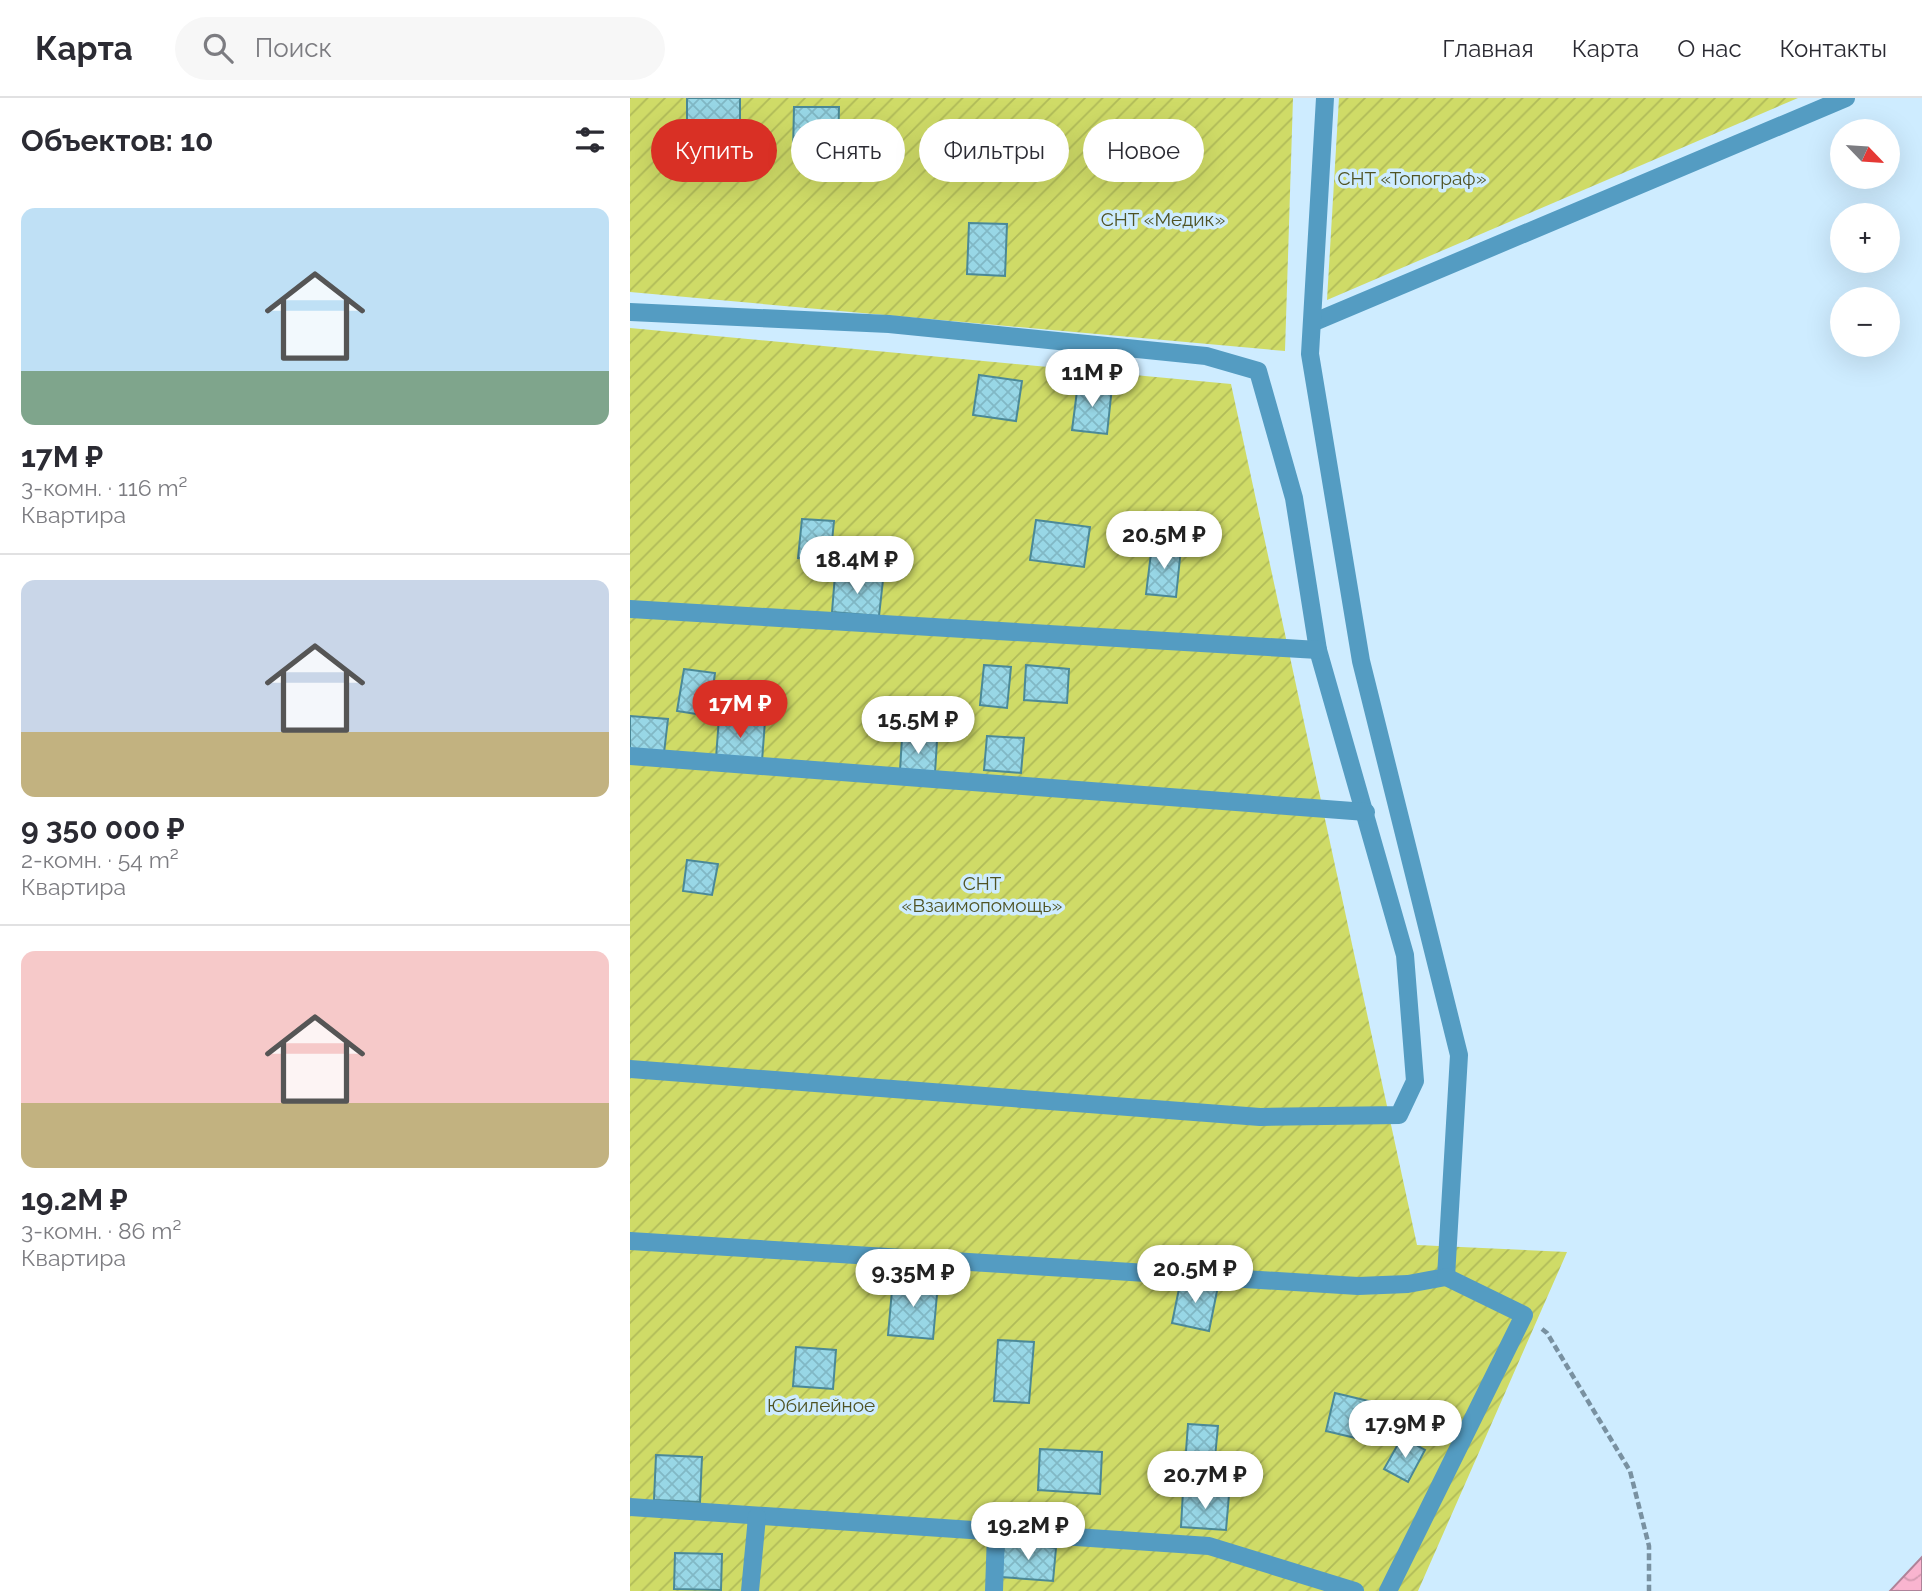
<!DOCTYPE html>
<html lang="ru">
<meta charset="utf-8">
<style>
body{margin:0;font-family:Raleway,sans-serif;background:#f7f7f7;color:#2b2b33;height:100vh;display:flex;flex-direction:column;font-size:26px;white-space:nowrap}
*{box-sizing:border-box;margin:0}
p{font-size:23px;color:#7c7c81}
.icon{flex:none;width:38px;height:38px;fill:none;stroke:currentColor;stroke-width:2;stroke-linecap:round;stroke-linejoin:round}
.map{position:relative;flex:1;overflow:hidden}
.drawer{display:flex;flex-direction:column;background:#fff;width:630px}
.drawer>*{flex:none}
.guide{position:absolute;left:21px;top:21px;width:665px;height:63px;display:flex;gap:14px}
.needle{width:46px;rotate:115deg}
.controls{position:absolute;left:1200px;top:21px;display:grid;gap:14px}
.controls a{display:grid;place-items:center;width:70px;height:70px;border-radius:50%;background:#fff;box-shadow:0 7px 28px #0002;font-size:35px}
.price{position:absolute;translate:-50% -60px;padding:0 16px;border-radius:24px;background:#fff;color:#222;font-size:23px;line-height:46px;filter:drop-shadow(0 2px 4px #0008)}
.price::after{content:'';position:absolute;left:50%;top:42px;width:21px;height:16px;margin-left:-10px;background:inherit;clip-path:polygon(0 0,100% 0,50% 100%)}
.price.on{background:#d93025;color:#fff}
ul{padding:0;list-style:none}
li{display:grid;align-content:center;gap:14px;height:371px;padding:0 21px}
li+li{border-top:2px solid #e1e1e2}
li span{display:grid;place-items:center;height:217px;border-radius:14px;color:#555}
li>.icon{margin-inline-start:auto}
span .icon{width:126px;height:126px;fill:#fffc;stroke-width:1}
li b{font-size:30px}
h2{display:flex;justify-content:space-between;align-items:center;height:84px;padding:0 21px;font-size:30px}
.chip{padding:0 24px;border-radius:32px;background:#fff;box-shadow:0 7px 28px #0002;font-size:24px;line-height:63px}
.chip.on{background:#d93025;color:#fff}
header{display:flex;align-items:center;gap:42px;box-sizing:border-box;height:98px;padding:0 35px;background:#fff;border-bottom:2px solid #e1e1e2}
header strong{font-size:33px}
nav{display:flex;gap:38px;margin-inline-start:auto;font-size:24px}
.search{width:490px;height:63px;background:#f7f7f7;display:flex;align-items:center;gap:18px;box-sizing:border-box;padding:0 24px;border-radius:38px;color:#7c7c81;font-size:26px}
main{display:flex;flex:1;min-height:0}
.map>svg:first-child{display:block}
.garden{fill:url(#garden-furrows)}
.water{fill:url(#water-waves);stroke:#af8399;stroke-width:2}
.building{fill:url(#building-cross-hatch);stroke:#4b8997;stroke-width:2}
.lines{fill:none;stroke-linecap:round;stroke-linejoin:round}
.path{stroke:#7991a1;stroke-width:4.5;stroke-dasharray:7 3.5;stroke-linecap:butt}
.minor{stroke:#549cc2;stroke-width:18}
.labels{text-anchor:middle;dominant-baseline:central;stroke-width:7;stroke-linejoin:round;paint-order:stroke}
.park-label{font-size:19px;fill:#4f5324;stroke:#ceecff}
</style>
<header>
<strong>Карта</strong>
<div class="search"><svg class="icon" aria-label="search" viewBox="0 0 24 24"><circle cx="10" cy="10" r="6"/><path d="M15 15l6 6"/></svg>Поиск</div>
<nav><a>Главная</a><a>Карта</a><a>О нас</a><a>Контакты</a></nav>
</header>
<main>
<section class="drawer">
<h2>Объектов: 10<svg class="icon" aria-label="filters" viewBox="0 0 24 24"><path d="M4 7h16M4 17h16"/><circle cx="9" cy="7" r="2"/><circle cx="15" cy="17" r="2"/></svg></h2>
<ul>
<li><span style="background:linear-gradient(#bfe0f5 75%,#7fa58c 0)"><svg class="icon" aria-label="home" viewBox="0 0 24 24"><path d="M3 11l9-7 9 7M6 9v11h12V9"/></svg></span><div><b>17M ₽</b><p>3-комн. · 116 m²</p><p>Квартира</p></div></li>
<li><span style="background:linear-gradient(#c9d6e8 70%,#c2b280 0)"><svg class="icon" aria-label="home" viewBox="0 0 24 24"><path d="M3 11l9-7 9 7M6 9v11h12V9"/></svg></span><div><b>9 350 000 ₽</b><p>2-комн. · 54 m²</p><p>Квартира</p></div></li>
<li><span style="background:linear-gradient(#f6c9c9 70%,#c2b280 0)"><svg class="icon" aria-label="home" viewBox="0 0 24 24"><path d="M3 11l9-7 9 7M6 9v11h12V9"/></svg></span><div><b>19.2M ₽</b><p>3-комн. · 86 m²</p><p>Квартира</p></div></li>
</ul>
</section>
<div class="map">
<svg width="1292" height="1493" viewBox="0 0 1292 1493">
<defs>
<pattern id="garden-furrows" width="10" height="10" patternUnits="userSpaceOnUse" patternTransform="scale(1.75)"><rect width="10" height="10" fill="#cfdb67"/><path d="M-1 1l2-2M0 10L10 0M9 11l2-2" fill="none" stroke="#b0bb59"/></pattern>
<pattern id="water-waves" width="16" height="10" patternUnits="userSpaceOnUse" patternTransform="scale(1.75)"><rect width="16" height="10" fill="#f9b4cf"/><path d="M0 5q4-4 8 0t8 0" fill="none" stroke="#d49ab1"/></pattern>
<pattern id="building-cross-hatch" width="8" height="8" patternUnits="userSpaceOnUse" patternTransform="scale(1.75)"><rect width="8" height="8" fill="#98d7e6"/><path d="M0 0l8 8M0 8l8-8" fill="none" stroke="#81b8c5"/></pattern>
</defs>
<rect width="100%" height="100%" fill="#ceecff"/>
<g class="garden">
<polygon points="0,0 663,0 655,253 0,194"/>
<polygon points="709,0 1168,0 697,202"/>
<polygon points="0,230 601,286 787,1147 937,1154 788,1493 0,1493"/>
</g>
<polygon class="water" points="1292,1459 1292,1493 1260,1493"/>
<g class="building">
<polygon points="57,0 110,0 110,24 57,25"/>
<polygon points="164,9 209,9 208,54 163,53"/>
<polygon points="339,125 377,126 375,178 337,176"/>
<polygon points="349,277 392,283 386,323 343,317"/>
<polygon points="448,285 482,289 477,336 442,332"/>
<polygon points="172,421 204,423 200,463 168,460"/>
<polygon points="406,422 460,429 454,469 400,462"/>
<polygon points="522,447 551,450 546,499 516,496"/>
<polygon points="205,477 253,482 249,518 202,514"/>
<polygon points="354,567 381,569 377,610 350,607"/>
<polygon points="396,567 439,571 437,605 394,602"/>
<polygon points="54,571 85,575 79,618 47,613"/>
<polygon points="0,618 38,621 34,655 0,651"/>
<polygon points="89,620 135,623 132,663 86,660"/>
<polygon points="357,638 394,640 391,675 354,672"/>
<polygon points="272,640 307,643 305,675 270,672"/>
<polygon points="57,762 88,766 82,797 53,793"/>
<polygon points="263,1181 308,1185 303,1241 258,1237"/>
<polygon points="551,1181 588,1188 579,1233 542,1225"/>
<polygon points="368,1242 404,1244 399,1305 364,1303"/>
<polygon points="166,1249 206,1252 203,1291 163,1288"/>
<polygon points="705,1295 747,1305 738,1343 696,1333"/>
<polygon points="558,1326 588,1328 584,1370 555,1367"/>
<polygon points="772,1339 795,1352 778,1384 754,1371"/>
<polygon points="410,1351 472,1354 470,1396 408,1392"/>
<polygon points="26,1357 72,1359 70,1404 24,1402"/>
<polygon points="553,1393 599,1397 596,1432 551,1429"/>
<polygon points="374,1445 426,1450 423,1483 371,1479"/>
<polygon points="45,1455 92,1456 91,1492 44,1491"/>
</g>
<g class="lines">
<polyline class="path" points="912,1231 917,1235 1000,1373 1019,1448 1019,1493"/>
<g class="minor">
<polyline points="0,214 259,226 576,258 628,273 664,400 688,552 775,857 785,983 769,1017 630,1019 0,971"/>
<polyline points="682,225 1216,0"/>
<polyline points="0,511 688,552"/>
<polyline points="0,658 736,714"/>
<polyline points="0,1143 728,1188 778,1186 816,1179 829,957 731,563 680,256 695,0"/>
<polyline points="0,1409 579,1448 725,1493"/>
<polyline points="120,1493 127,1419"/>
<polyline points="364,1493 366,1435"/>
<polyline points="758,1493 894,1217 816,1179"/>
</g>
</g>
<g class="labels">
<g class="park-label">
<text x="782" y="80">СНТ «Топограф»</text>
<text x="533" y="121">СНТ «Медик»</text>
<text x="352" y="785">СНТ<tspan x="352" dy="22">«Взаимопомощь»</tspan></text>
<text x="191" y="1307">Юбилейное</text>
</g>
</g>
</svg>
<div class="controls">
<a><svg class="needle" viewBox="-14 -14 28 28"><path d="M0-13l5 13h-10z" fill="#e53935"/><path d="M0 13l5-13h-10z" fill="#7c7c81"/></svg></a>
<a>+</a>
<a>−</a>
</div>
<b class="price" style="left:462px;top:311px">11M ₽</b>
<b class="price" style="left:534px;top:473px">20.5M ₽</b>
<b class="price" style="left:227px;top:498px">18.4M ₽</b>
<b class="price on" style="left:110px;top:642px">17M ₽</b>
<b class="price" style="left:288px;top:658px">15.5M ₽</b>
<b class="price" style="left:565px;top:1207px">20.5M ₽</b>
<b class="price" style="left:283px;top:1211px">9.35M ₽</b>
<b class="price" style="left:775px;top:1362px">17.9M ₽</b>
<b class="price" style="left:575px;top:1413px">20.7M ₽</b>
<b class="price" style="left:398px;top:1464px">19.2M ₽</b>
<div class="guide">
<a class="chip on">Купить</a>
<a class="chip">Снять</a>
<a class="chip">Фильтры</a>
<a class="chip">Новое</a>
</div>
</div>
</main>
